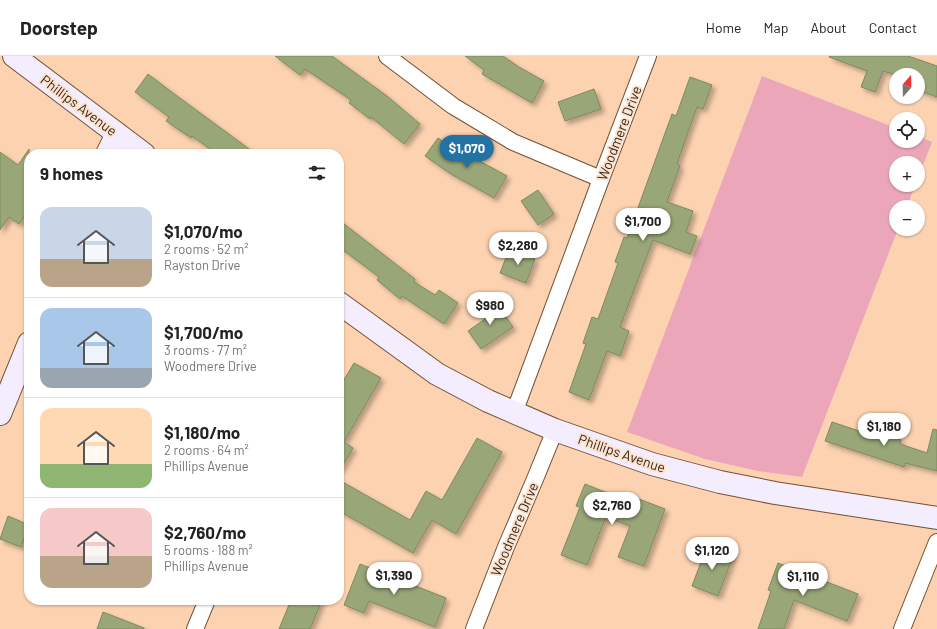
<!DOCTYPE html>
<meta charset="utf-8">
<style>
body{margin:0;font-family:Barlow,sans-serif;background:#f6f6f6;color:#222;height:100vh;display:flex;flex-direction:column;font-size:15px;white-space:nowrap}
*{box-sizing:border-box;margin:0}
p{font-size:13px;color:#767676}
.icon{flex:none;width:22px;height:22px;fill:none;stroke:currentColor;stroke-width:2;stroke-linecap:round;stroke-linejoin:round}
.map{position:relative;flex:1;overflow:hidden}
.drawer{position:absolute;left:24px;top:93px;width:320px;height:456px;display:flex;flex-direction:column;background:#fff;border-radius:16px;box-shadow:0 1px 3px #0004}
.drawer>*{flex:none}
.needle{width:26px;rotate:20deg}
.buttons{position:absolute;left:889px;top:12px;display:grid;gap:8px}
.buttons a{display:grid;place-items:center;width:36px;height:36px;border-radius:50%;background:#fff;box-shadow:0 1px 3px #0004;font-size:20px}
.price{position:absolute;translate:-50% -34px;padding:0 9px;border-radius:14px;background:#fff;color:#222;font-size:13px;line-height:26px;filter:drop-shadow(0 1px 2px #0008)}
.price::after{content:'';position:absolute;left:50%;top:24px;width:12px;height:9px;margin-left:-6px;background:inherit;clip-path:polygon(0 0,100% 0,50% 100%)}
.price.current{background:#2272a4;color:#fff}
ul{padding:0;list-style:none}
li{display:flex;align-items:center;gap:12px;height:100px;padding:0 16px}
li+li{border-top:1px solid #e0e0e0}
li span{display:grid;place-items:center;flex:none;width:112px;height:80px;border-radius:12px;color:#555}
li>.icon{margin-inline-start:auto}
span .icon{width:48px;height:48px;fill:#fffc;stroke-width:1}
li b{font-size:17px}
h2{display:flex;justify-content:space-between;align-items:center;height:48px;padding:0 16px;font-size:17px}
header{display:flex;align-items:center;gap:24px;box-sizing:border-box;height:56px;padding:0 20px;background:#fff;border-bottom:1px solid #e0e0e0}
header strong{font-size:19px}
nav{display:flex;gap:22px;margin-inline-start:auto;font-size:14px}
.map>svg:first-child{display:block}
.green{fill:#eba7b9}
.building{fill:#98a678;stroke:#7d8a5d;filter:url(#shadow)}
.lines{fill:none;stroke-linecap:round;stroke-linejoin:round}
.street-casing{stroke:#745132;stroke-width:18}
.secondary-casing{stroke:#745132;stroke-width:24}
.street{stroke:#fff;stroke-width:16}
.secondary{stroke:#f3edfe;stroke-width:22}
.labels{text-anchor:middle;dominant-baseline:central;stroke-width:4;stroke-linejoin:round;paint-order:stroke}
.street-label{font-size:14px;fill:#362719;stroke:#fde3cf}
</style>
<header>
<strong>Doorstep</strong>
<nav><a>Home</a><a>Map</a><a>About</a><a>Contact</a></nav>
</header>
<div class="map">
<svg width="937" height="573" viewBox="0 0 937 573">
<defs>
<filter id="shadow"><feDropShadow dx="3.5" dy="3.5" stdDeviation="2" flood-color="#0004"/></filter>
</defs>
<rect width="100%" height="100%" fill="#fcd2b0"/>
<polygon class="green" points="762,20 896,72 896,85 918,85 918,80 932,86 918,122 918,107 896,107 896,129 915,129 907,151 896,151 896,173 898,173 802,421 758,415 705,403 627,376"/>
<g class="building">
<polygon points="275,0 332,0 387,40 420,68 404,88 371,61 370,63 349,47 351,44 305,13 300,19"/>
<polygon points="465,0 503,0 519,11 544,25 532,47 482,18 484,14"/>
<polygon points="830,0 908,0 937,10 937,41 918,34 918,19 896,19 883,15 875,36 861,31 867,15 829,1"/>
<polygon points="148,18 169,34 256,98 217,98 192,80 191,82 166,65 169,61 135,36"/>
<polygon points="690,21 712,29 703,53 697,51 677,108 680,110 667,146 693,155 686,176 697,180 690,198 653,184 620,271 629,275 620,300 607,295 589,344 569,336 586,288 583,287 592,261 598,263 618,207 615,206 624,181 627,182 672,58 676,60"/>
<polygon points="594,33 601,53 565,65 558,46"/>
<polygon points="438,82 472,106 474,102 507,120 494,142 451,118 425,100"/>
<polygon points="29,93 29,153 19,168 9,161 0,174 0,96 18,109"/>
<polygon points="538,134 554,158 538,169 521,145"/>
<polygon points="339,164 415,223 414,226 435,239 439,234 458,247 444,268 402,240 400,243 377,224 379,221 339,191"/>
<polygon points="509,194 535,203 526,227 500,217"/>
<polygon points="494,245 513,271 481,293 468,275 485,263 480,256"/>
<polygon points="354,307 381,322 344,386 353,392 339,416 339,332"/>
<polygon points="832,366 880,382 881,377 901,384 900,388 927,397 933,373 937,374 937,415 905,407 904,411 825,385"/>
<polygon points="477,382 502,396 456,478 432,464 413,497 339,455 339,424 410,464 426,435 442,444"/>
<polygon points="585,428 637,449 639,443 665,453 644,510 618,501 630,470 606,461 587,509 561,499 580,451 576,450"/>
<polygon points="8,460 29,469 21,491 0,483"/>
<polygon points="707,490 733,500 718,540 692,530"/>
<polygon points="778,507 858,538 847,565 794,544 784,573 758,573 771,535 768,534"/>
<polygon points="360,508 446,542 435,571 369,545 364,557 344,549"/>
<polygon points="291,544 322,544 310,573 279,573"/>
<polygon points="103,556 144,572 144,573 97,573"/>
</g>
<g class="lines">
<defs>
<g id="street">
<polyline points="387,0 453,50 513,86 601,123"/>
<polyline points="514,357 601,123 648,0"/>
<polyline points="195,573 207,544"/>
<polyline points="474,573 506,491 535,423 555,374"/>
<polyline points="902,573 937,486"/>
</g>
<g id="secondary">
<polyline points="14,0 144,98"/>
<polyline points="107,98 117,78"/>
<polyline points="339,247 437,318 488,345 555,374 652,408 720,426 775,437 937,462"/>
<polyline points="0,358 29,287"/>
</g>
</defs>
<use href="#street" class="street-casing"/>
<use href="#secondary" class="secondary-casing"/>
<use href="#street" class="street"/>
<use href="#secondary" class="secondary"/>
</g>
<g class="labels">
<g class="street-label">
<text transform="translate(79 49) rotate(37)">Phillips Avenue</text>
<text transform="translate(619 77) rotate(-69)">Woodmere Drive</text>
<text transform="translate(622 397) rotate(19)">Phillips Avenue</text>
<text transform="translate(514 473) rotate(-67)">Woodmere Drive</text>
</g>
</g>
</svg>
<div class="buttons">
<a><svg class="needle" viewBox="-14 -14 28 28"><path d="M0-13l5 13h-10z" fill="#e53935"/><path d="M0 13l5-13h-10z" fill="#767676"/></svg></a>
<a><svg class="icon" aria-label="locate" viewBox="0 0 24 24"><circle cx="12" cy="12" r="6"/><path d="M12 2v4M12 18v4M2 12h4M18 12h4"/></svg></a>
<a>+</a>
<a>−</a>
</div>
<b class="price current" style="left:467px;top:113px">$1,070</b>
<b class="price" style="left:643px;top:186px">$1,700</b>
<b class="price" style="left:518px;top:210px">$2,280</b>
<b class="price" style="left:490px;top:270px">$980</b>
<b class="price" style="left:884px;top:391px">$1,180</b>
<b class="price" style="left:612px;top:470px">$2,760</b>
<b class="price" style="left:712px;top:515px">$1,120</b>
<b class="price" style="left:394px;top:540px">$1,390</b>
<b class="price" style="left:803px;top:541px">$1,110</b>
<section class="drawer">
<h2>9 homes<svg class="icon" aria-label="filters" viewBox="0 0 24 24"><path d="M4 7h16M4 17h16"/><circle cx="9" cy="7" r="2"/><circle cx="15" cy="17" r="2"/></svg></h2>
<ul>
<li><span style="background:linear-gradient(#c9d6e8 65%,#b9a48a 0)"><svg class="icon" aria-label="home" viewBox="0 0 24 24"><path d="M3 11l9-7 9 7M6 9v11h12V9"/></svg></span><div><b>$1,070/mo</b><p>2 rooms · 52 m²</p><p>Rayston Drive</p></div></li>
<li><span style="background:linear-gradient(#a9c7e8 75%,#9aa5b1 0)"><svg class="icon" aria-label="home" viewBox="0 0 24 24"><path d="M3 11l9-7 9 7M6 9v11h12V9"/></svg></span><div><b>$1,700/mo</b><p>3 rooms · 77 m²</p><p>Woodmere Drive</p></div></li>
<li><span style="background:linear-gradient(#ffd9b3 70%,#8fb573 0)"><svg class="icon" aria-label="home" viewBox="0 0 24 24"><path d="M3 11l9-7 9 7M6 9v11h12V9"/></svg></span><div><b>$1,180/mo</b><p>2 rooms · 64 m²</p><p>Phillips Avenue</p></div></li>
<li><span style="background:linear-gradient(#f6c9c9 60%,#b9a48a 0)"><svg class="icon" aria-label="home" viewBox="0 0 24 24"><path d="M3 11l9-7 9 7M6 9v11h12V9"/></svg></span><div><b>$2,760/mo</b><p>5 rooms · 188 m²</p><p>Phillips Avenue</p></div></li>
</ul>
</section>
</div>
